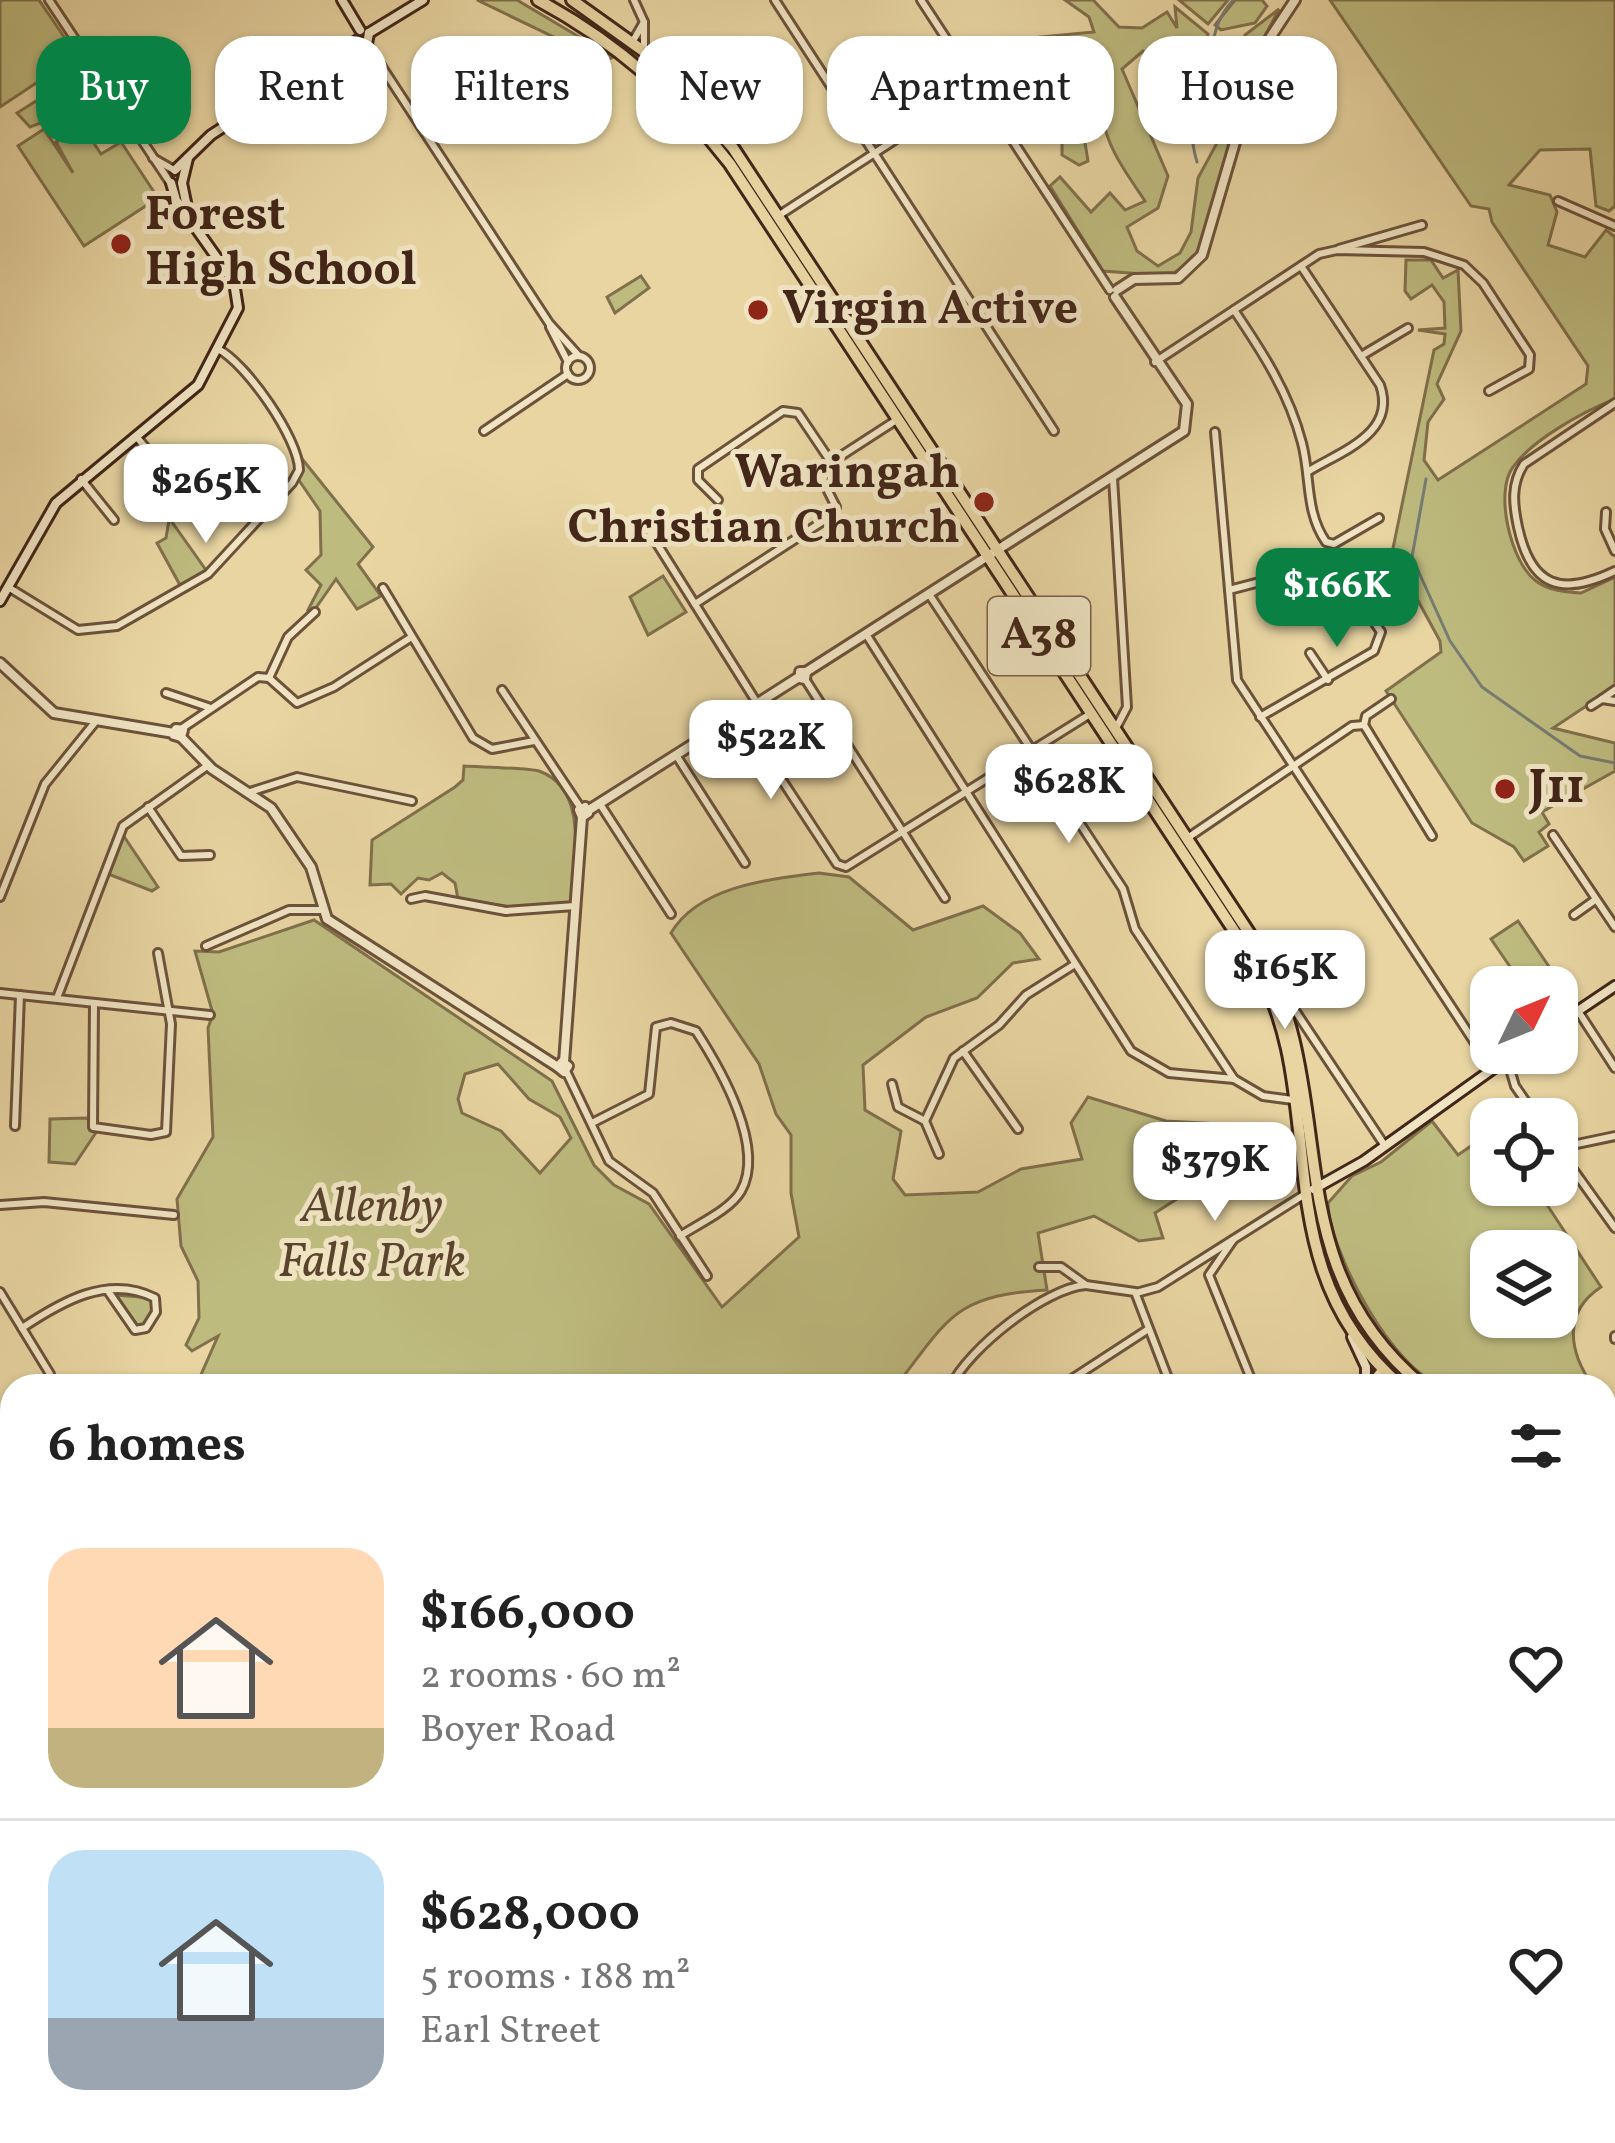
<!DOCTYPE html>
<meta charset="utf-8">
<style>
body{margin:0;font-family:Vollkorn,serif;background:#f6f6f6;color:#222;height:100vh;display:flex;flex-direction:column;font-size:45px;white-space:nowrap}
*{box-sizing:border-box;margin:0}
p{font-size:39px;color:#767676}
.icon{flex:none;width:66px;height:66px;fill:none;stroke:currentColor;stroke-width:2;stroke-linecap:round;stroke-linejoin:round}
.map{position:relative;flex:1;overflow:hidden}
.drawer{position:absolute;left:0px;top:1374px;width:1617px;height:771px;display:flex;flex-direction:column;background:#fff;border-radius:36px 36px 0 0;box-shadow:0 3px 9px #0004}
.drawer>*{flex:none}
.hud{position:absolute;left:36px;top:36px;width:1545px;height:108px;display:flex;gap:24px}
.needle{width:78px;rotate:47deg}
.tools{position:absolute;left:1470px;top:966px;display:grid;gap:24px}
.tools a{display:grid;place-items:center;width:108px;height:108px;border-radius:24px;background:#fff;box-shadow:0 3px 9px #0004;font-size:60px}
.price{position:absolute;translate:-50% -102px;padding:0 27px;border-radius:24px;background:#fff;color:#222;font-size:39px;line-height:78px;filter:drop-shadow(0 3px 6px #0008)}
.price::after{content:'';position:absolute;left:50%;top:72px;width:36px;height:27px;margin-left:-18px;background:inherit;clip-path:polygon(0 0,100% 0,50% 100%)}
.price.current{background:#0b8043;color:#fff}
ul{padding:0;list-style:none}
li{display:flex;align-items:center;gap:36px;height:300px;padding:0 48px}
li+li{border-top:3px solid #e0e0e0}
li span{display:grid;place-items:center;flex:none;width:336px;height:240px;border-radius:36px;color:#555}
li>.icon{margin-inline-start:auto}
span .icon{width:144px;height:144px;fill:#fffc;stroke-width:1}
li b{font-size:51px}
h2{display:flex;justify-content:space-between;align-items:center;height:144px;padding:0 48px;font-size:51px}
.tag{padding:0 42px;border-radius:36px;background:#fff;box-shadow:0 3px 9px #0004;font-size:42px;line-height:108px}
.tag.current{background:#0b8043;color:#fff}
.map>svg:first-child{display:block}
.green{fill:#bebb7f;stroke:#80704c;stroke-width:3;fill-rule:evenodd}
.lines{fill:none;stroke-linecap:round;stroke-linejoin:round}
.stream{stroke:#777c73;stroke-width:3}
.minor-casing{stroke:#6c523b;stroke-width:12}
.tertiary-casing{stroke:#6c523b;stroke-width:14}
.secondary-casing{stroke:#422619;stroke-width:14}
.trunk-casing{stroke:#422619;stroke-width:16}
.minor{stroke:#f0e4c3;stroke-width:6}
.tertiary{stroke:#f0e4c3;stroke-width:8}
.secondary{stroke:#f0e4c3;stroke-width:8}
.trunk{stroke:#e8d5a2;stroke-width:10}
.poi-dot{fill:#8f2418;stroke:#f0e4c3;stroke-width:4.5}
.labels{text-anchor:middle;dominant-baseline:central;stroke-width:10;stroke-linejoin:round;paint-order:stroke}
.shield{fill:#f0e4c3;stroke:#765f4c;stroke-width:3}
.shield-label{font-size:45px;font-weight:bold;fill:#422619}
.poi-label{font-size:48px;font-weight:bold;fill:#422619;stroke:#f0e4c3;text-anchor:start}
.park-label{font-size:48px;font-style:italic;fill:#5b442d;stroke:#f0e4c3}
</style>
<div class="map">
<svg width="1615" height="2143" viewBox="0 0 1615 2143">
<rect width="100%" height="100%" fill="#e8d5a2"/>
<filter id="stains"><feTurbulence type="fractalNoise" baseFrequency=".00167" numOctaves="4"/><feColorMatrix values="0 0 0 0 .2 0 0 0 0 .09 0 0 0 0 .02 0 0 0 .5 -.17"/></filter>
<radialGradient id="worn" r=".72"><stop offset=".6" stop-color="#630" stop-opacity="0"/><stop offset="1" stop-color="#630" stop-opacity=".3"/></radialGradient>
<g class="green">
<polygon points="0,0 39,0 77,56 0,107"/>
<polygon points="477,0 517,0 613,57 590,68 564,42"/>
<path d="M1065,0h28l26,27 23,1 25,-16 10,16 -2,-21 33,27 -3,16 -23,2 -21,14 -18,-15 -21,18 46,107 -10,32 -31,19 10,24 21,15 22,-13 11,-21 7,-54 32,-59 -4,-39 19,-45 34,-26 -23,44 -46,175 -17,31 -23,17 -67,-5 -53,-85 10,-9 31,35 19,-19 15,17 20,-9c-18,-27 -39,-54 -43,-87 -3,-18 7,-30 2,-47l-29,14 13,80 -9,4 -17,-10v-24l-22,-94 54,-5 -5,-15z"/>
<polygon points="1179,0 1228,0 1208,24"/>
<polygon points="1235,0 1262,0 1267,6 1255,23 1221,30 1215,25"/>
<path d="M1330,0h285v206l-6,5 -13,-5 -6,-57 -50,1 -31,35 41,10 7,17 -9,33 37,12 21,-27 9,7v162c-32,13 -82,40 -102,68 -19,25 -2,96 23,114 13,10 30,11 45,12l34,-16v110l-62,41 62,15v28l-73,41 7,12 -10,8 9,14 -24,15 -10,-14 -42,-24 -86,-132 55,-39 -1,-11 -48,-88 42,-203 10,-6 1,-10 -27,-4 27,-2 -1,-26 -12,-17 -21,14 -6,-8 1,-31h25l12,18 15,-8 3,61 -24,53 7,15 -16,23 -4,38 14,20 148,-96 2,-18 -96,-144 -3,-13 -18,-3z"/>
<path d="M77,75l11,3 30,45 -6,6 -15,-2c-22,-23 -40,-10 -67,0l-13,-14z"/>
<polygon points="82,125 101,154 121,142 158,198 84,246 18,146 44,129 73,173 56,142"/>
<polygon points="641,276 649,288 615,313 607,297"/>
<polygon points="299,455 373,547 358,564 381,596 357,609 336,579 313,612 308,610 321,585 306,570 321,555 320,511 296,476"/>
<polygon points="173,496 172,522 206,570 181,587 157,543 166,538"/>
<polygon points="663,576 686,612 648,635 630,597"/>
<path d="M464,766c15,1 66,2 75,5 50,18 35,86 32,132l-60,4 -53,-8 -3,-16 -13,-10 -13,7 -11,-2 -17,16 -10,-10 -21,1 2,-45 83,-53 8,-7z"/>
<polygon points="123,835 158,887 152,891 108,874"/>
<path d="M819,873l30,4 64,53 70,-24 37,27 19,26 -26,4 -36,35 -51,19 -63,48 2,45 36,21 -8,48 12,16 73,-3 43,-23 61,-10 -11,-36 17,-26 78,24 90,5 1,22 -102,65 8,25 -24,3 -45,-25 -56,17 9,57c-93,5 -98,28 -151,96h-700l22,-50 -26,15 -6,-6 13,-27 -1,-37 -17,-35 -4,-47 36,-62 -5,-109 5,-14 -18,-63 24,1 95,-32 238,161 42,84 20,20 35,19 73,103 77,-70 -8,-44v-58l-15,-21 -17,-50 -88,-131c28,-47 98,-54 148,-60zM498,1064l31,35 31,18 11,21 -31,35 -39,-42 -39,-18 -4,-14 7,-25z"/>
<polygon points="1518,921 1552,971 1524,987 1491,939"/>
<polygon points="87,1118 97,1131 75,1164 49,1162 50,1119"/>
<path d="M1432,1121l26,34 33,-23v53h43l67,102c-38,25 -33,64 -8,99 -39,0 -114,8 -149,0 -50,-12 -115,-135 -116,-183l24,-27 29,-14zM1491,1251h66v66h-66z"/>
<polygon points="116,1295 152,1298 152,1313 140,1329"/>
<polygon points="1605,1500 1615,1509 1615,1855 1605,1864"/>
<polygon points="184,2133 244,2133 249,2143 189,2143"/>
</g>
<g class="lines">
<g class="stream">
<path d="M1197,162c-12,-39 0,-67 11,-102 8,-26 6,-38 25,-60"/>
<polyline points="1426,479 1412,557 1450,641 1482,687 1580,756 1615,763"/>
</g>
<defs>
<g id="minor">
<polyline points="49,0 169,181"/>
<polyline points="634,0 644,22 644,50"/>
<polyline points="775,0 1054,431"/>
<polyline points="921,0 1110,290"/>
<polyline points="633,41 644,22"/>
<polyline points="367,44 549,323 579,356"/>
<polyline points="153,158 174,170"/>
<polyline points="1558,201 1615,226"/>
<polyline points="778,216 976,87"/>
<polyline points="1339,249 1422,225"/>
<path d="M1301,266l79,119c17,48 -38,66 -71,86"/>
<path d="M1234,310c29,43 55,83 68,133 9,34 3,69 24,99l8,2 45,-26"/>
<polyline points="550,327 568,362"/>
<polyline points="1361,356 1408,328"/>
<circle cx="578" cy="368" r="12"/>
<polyline points="1155,362 1319,254 1337,250 1424,252 1464,265 1483,283 1530,355 1529,369 1489,391"/>
<path d="M1615,403l-91,61c-13,20 -11,40 -6,63 13,60 43,70 97,44"/>
<polyline points="484,431 568,374"/>
<polyline points="1215,432 1237,680 1492,1069"/>
<polyline points="136,436 179,489"/>
<polyline points="1113,478 1127,707 1116,728"/>
<polyline points="81,479 114,520"/>
<polyline points="718,500 698,480 698,469 783,411 798,413 831,462"/>
<polyline points="1606,512 1605,529 1615,551"/>
<polyline points="644,523 757,703"/>
<path d="M8,587l70,43 39,-4 91,-52 84,-91 7,-13c0,-31 -53,-107 -81,-121"/>
<polyline points="383,588 473,738 492,749 534,741"/>
<polyline points="1229,590 1279,577 1327,553 1381,632 1374,651 1260,717"/>
<polyline points="929,594 1123,889 1135,929 1234,1079 1263,1096 1293,1100"/>
<polyline points="695,604 831,516 836,507 823,481 827,465 898,419"/>
<polyline points="866,634 1131,1051 1169,1073 1234,1079"/>
<polyline points="1310,653 1328,680"/>
<polyline points="269,678 297,703 334,687 410,638"/>
<polyline points="269,678 288,637 315,612"/>
<polyline points="805,679 945,898"/>
<polyline points="502,690 580,807"/>
<polyline points="1615,690 1602,699 1615,701"/>
<polyline points="166,693 208,707"/>
<polyline points="1591,706 1602,699"/>
<polyline points="740,716 837,864 846,867 1090,714"/>
<polyline points="1364,725 1432,836"/>
<polyline points="181,729 258,677 269,678"/>
<polyline points="676,755 745,863"/>
<polyline points="250,792 297,777 412,801"/>
<polyline points="600,804 671,914"/>
<polyline points="148,807 181,856 210,855"/>
<polyline points="1553,835 1615,927"/>
<polyline points="1189,837 1352,726 1364,725 1366,716 1391,699"/>
<polyline points="0,897 45,784 96,721"/>
<polyline points="411,899 425,896 506,911 575,906"/>
<polyline points="1574,915 1595,900"/>
<polyline points="206,946 289,910 320,910"/>
<polyline points="0,993 210,1015"/>
<polyline points="1284,994 1385,1146"/>
<polyline points="57,998 123,826 207,766"/>
<polyline points="94,1004 93,1127 151,1135 166,1132 171,1024 158,953"/>
<polyline points="1578,1011 1615,1068"/>
<polyline points="963,1051 1018,1129"/>
<polyline points="1507,1059 1515,1086 1538,1119"/>
<polyline points="566,1071 609,1161 653,1193 707,1276"/>
<polyline points="892,1084 898,1107 925,1121"/>
<path d="M592,1123l57,-29 7,-67 15,-4 25,8c24,37 70,116 45,160 -11,19 -43,33 -61,45"/>
<polyline points="15,1126 20,995"/>
<polyline points="1557,1147 1615,1228"/>
<polyline points="1558,1148 1615,1136"/>
<polyline points="939,1154 925,1121 954,1058 999,1025 1026,995 1072,966"/>
<polyline points="0,1205 44,1202 174,1215"/>
<polyline points="1233,1240 1209,1275 1251,1379"/>
<polyline points="1039,1267 1061,1267 1086,1285 1135,1292 1171,1386"/>
<polyline points="0,1292 50,1374 49,1386"/>
<polyline points="1136,1293 1158,1287 1302,1196"/>
<path d="M22,1328c39,-26 86,-54 133,-30l1,14 -10,16 -11,2 -27,-39"/>
<polyline points="1615,1336 1615,1339"/>
<path d="M951,1386c17,-37 94,-98 135,-101"/>
<polyline points="1061,1386 1147,1330"/>
<polyline points="0,1423 12,1418"/>
<polyline points="1605,1460 1615,1452"/>
<polyline points="0,1522 12,1517"/>
<polyline points="0,1786 12,1787"/>
<polyline points="0,1879 12,1879"/>
<polyline points="0,1937 12,1920"/>
<polyline points="0,2104 12,2120"/>
<polyline points="21,2133 37,2143"/>
<polyline points="120,2133 121,2143"/>
<polyline points="833,2133 838,2143"/>
<polyline points="926,2133 932,2143"/>
<polyline points="1402,2133 1408,2143"/>
<polyline points="1595,2133 1601,2143"/>
<polyline points="1110,2143 1110,2133"/>
<polyline points="1355,2143 1371,2133"/>
</g>
<g id="tertiary">
<polyline points="1117,290 1134,279 1178,278 1202,255 1262,50 1295,0"/>
<polyline points="0,663 54,713 174,733"/>
<polygon points="800,672 806,672 805,679 800,678"/>
<polyline points="806,672 1184,431 1187,404 1115,297"/>
<polygon points="176,729 183,730 181,737 174,735"/>
<polyline points="181,737 212,769 271,808 311,867 327,919 558,1067"/>
<polygon points="585,807 588,813 582,817 579,810"/>
<polyline points="589,810 799,677"/>
<polygon points="562,1062 568,1066 564,1072 558,1067"/>
<polyline points="564,1062 582,817"/>
<polyline points="1010,2133 1020,2143"/>
<polyline points="430,2143 439,2133"/>
</g>
<g id="secondary">
<polyline points="342,0 360,30"/>
<polyline points="369,33 423,0"/>
<polyline points="356,41 367,44 369,33"/>
<polyline points="175,170 211,135 356,41"/>
<polyline points="188,212 182,183 188,158"/>
<polyline points="0,601 56,503 198,385 238,308 234,282 176,200 171,183"/>
<polyline points="1557,1025 1615,986"/>
<polyline points="1314,1189 1364,1161 1515,1053"/>
<polyline points="1352,1337 1366,1367 1366,1386"/>
<polyline points="1369,1386 1383,1369"/>
<polyline points="0,1554 12,1595"/>
<polyline points="37,2143 40,2133"/>
<polyline points="1237,2143 1240,2133"/>
</g>
<g id="trunk">
<path d="M538,0c76,41 139,95 192,164l522,794c84,140 5,303 149,428"/>
<path d="M572,0l81,58 80,90 522,794c90,154 14,316 168,444"/>
<polyline points="1605,1474 1615,1480"/>
<polyline points="1605,1488 1615,1495"/>
</g>
</defs>
<use href="#minor" class="minor-casing"/>
<use href="#tertiary" class="tertiary-casing"/>
<use href="#secondary" class="secondary-casing"/>
<use href="#trunk" class="trunk-casing"/>
<use href="#minor" class="minor"/>
<use href="#tertiary" class="tertiary"/>
<use href="#secondary" class="secondary"/>
<use href="#trunk" class="trunk"/>
</g>
<g class="poi-dot">
<circle cx="121" cy="244" r="12"/>
<circle cx="758" cy="310" r="12"/>
<circle cx="984" cy="502" r="12"/>
<circle cx="1505" cy="789" r="12"/>
</g>
<g class="labels">
<rect class="shield" x="988" y="597" width="102" height="78" rx="9"/>
<g class="shield-label">
<text x="1039" y="636">A38</text>
</g>
<g class="poi-label">
<text x="145" y="216">Forest<tspan x="145" dy="55">High School</tspan></text>
<text x="782" y="310">Virgin Active</text>
<text x="960" y="474" text-anchor="end">Waringah<tspan x="960" dy="55">Christian Church</tspan></text>
<text x="1529" y="789">J11</text>
</g>
<g class="park-label">
<text x="372" y="1208">Allenby<tspan x="372" dy="55">Falls Park</tspan></text>
</g>
</g>
<rect width="100%" height="100%" filter="url(#stains)"/>
<rect width="100%" height="100%" fill="url(#worn)"/>
</svg>
<div class="tools">
<a><svg class="needle" viewBox="-14 -14 28 28"><path d="M0-13l5 13h-10z" fill="#e53935"/><path d="M0 13l5-13h-10z" fill="#767676"/></svg></a>
<a><svg class="icon" aria-label="locate" viewBox="0 0 24 24"><circle cx="12" cy="12" r="6"/><path d="M12 2v4M12 18v4M2 12h4M18 12h4"/></svg></a>
<a><svg class="icon" aria-label="layers" viewBox="0 0 24 24"><path d="M12 4l9 5-9 5-9-5zM3 14l9 5 9-5"/></svg></a>
</div>
<b class="price" style="left:206px;top:546px">$265K</b>
<b class="price current" style="left:1337px;top:650px">$166K</b>
<b class="price" style="left:771px;top:802px">$522K</b>
<b class="price" style="left:1069px;top:846px">$628K</b>
<b class="price" style="left:1285px;top:1032px">$165K</b>
<b class="price" style="left:1215px;top:1224px">$379K</b>
<div class="hud">
<a class="tag current">Buy</a>
<a class="tag">Rent</a>
<a class="tag">Filters</a>
<a class="tag">New</a>
<a class="tag">Apartment</a>
<a class="tag">House</a>
</div>
<section class="drawer">
<h2>6 homes<svg class="icon" aria-label="filters" viewBox="0 0 24 24"><path d="M4 7h16M4 17h16"/><circle cx="9" cy="7" r="2"/><circle cx="15" cy="17" r="2"/></svg></h2>
<ul>
<li><span style="background:linear-gradient(#ffd9b3 75%,#c2b280 0)"><svg class="icon" aria-label="home" viewBox="0 0 24 24"><path d="M3 11l9-7 9 7M6 9v11h12V9"/></svg></span><div><b>$166,000</b><p>2 rooms · 60 m²</p><p>Boyer Road</p></div><svg class="icon" aria-label="heart" viewBox="0 0 24 24"><path d="M12 20l-8-8c-3-5 5-10 8-4 3-6 11-1 8 4z"/></svg></li>
<li><span style="background:linear-gradient(#bfe0f5 70%,#9aa5b1 0)"><svg class="icon" aria-label="home" viewBox="0 0 24 24"><path d="M3 11l9-7 9 7M6 9v11h12V9"/></svg></span><div><b>$628,000</b><p>5 rooms · 188 m²</p><p>Earl Street</p></div><svg class="icon" aria-label="heart" viewBox="0 0 24 24"><path d="M12 20l-8-8c-3-5 5-10 8-4 3-6 11-1 8 4z"/></svg></li>
</ul>
</section>
</div>
